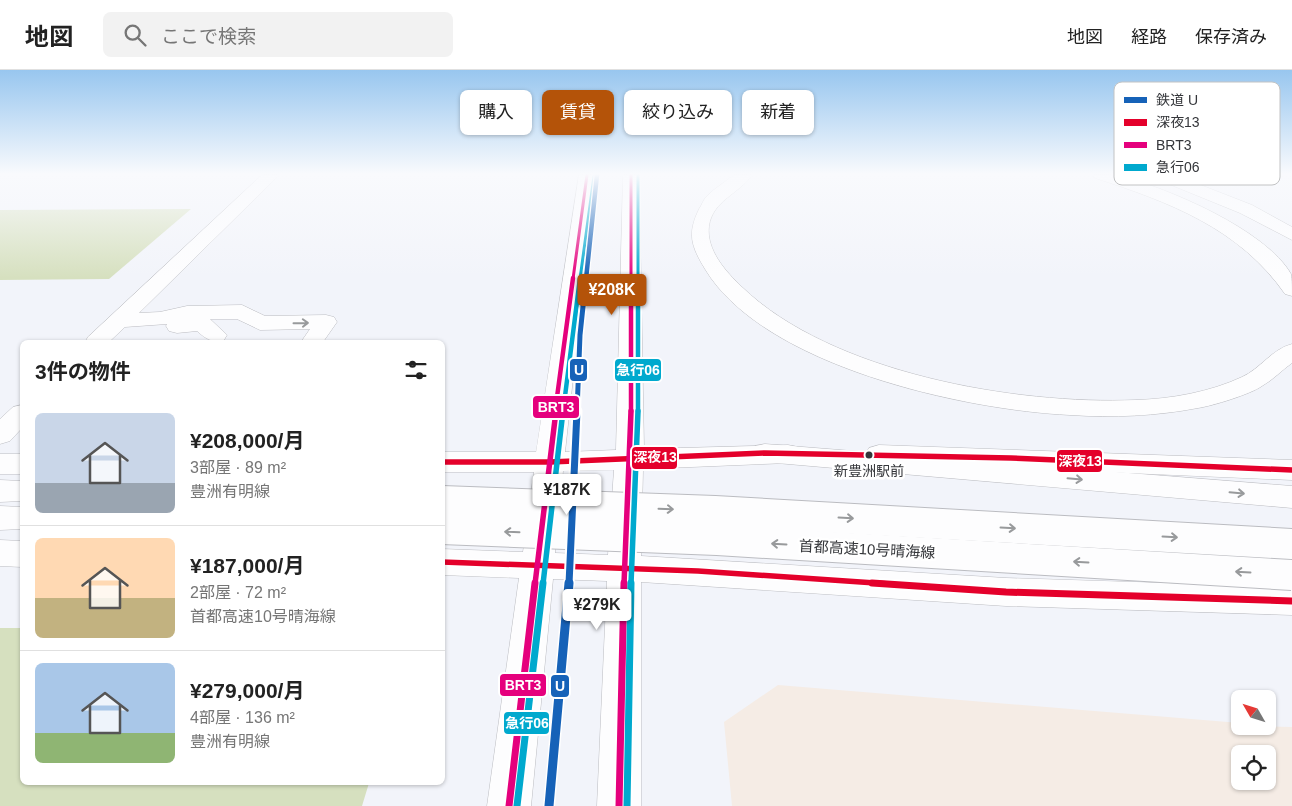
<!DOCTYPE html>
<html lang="ja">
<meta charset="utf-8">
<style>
body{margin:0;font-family:Arial,"Noto Sans JP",sans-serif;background:#f2f2f2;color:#222;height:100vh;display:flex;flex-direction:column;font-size:19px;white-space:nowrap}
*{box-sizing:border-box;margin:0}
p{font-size:16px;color:#767676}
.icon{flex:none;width:28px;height:28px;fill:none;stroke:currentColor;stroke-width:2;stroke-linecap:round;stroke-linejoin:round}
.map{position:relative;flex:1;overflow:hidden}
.panel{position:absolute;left:20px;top:270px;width:425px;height:445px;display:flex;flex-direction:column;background:#fff;border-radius:8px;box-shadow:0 1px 4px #0004}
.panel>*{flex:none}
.guide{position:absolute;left:460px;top:20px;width:475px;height:45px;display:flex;gap:10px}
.needle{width:32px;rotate:309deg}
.controls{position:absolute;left:1231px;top:620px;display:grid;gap:10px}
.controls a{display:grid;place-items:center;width:45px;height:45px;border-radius:8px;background:#fff;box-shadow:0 1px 4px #0004;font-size:25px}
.price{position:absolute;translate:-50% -42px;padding:0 11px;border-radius:5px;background:#fff;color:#222;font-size:16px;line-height:32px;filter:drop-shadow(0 1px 2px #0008)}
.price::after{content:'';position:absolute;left:50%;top:30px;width:15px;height:11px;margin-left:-8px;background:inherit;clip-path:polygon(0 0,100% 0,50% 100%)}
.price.on{background:#b45309;color:#fff}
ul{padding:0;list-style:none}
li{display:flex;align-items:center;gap:15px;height:125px;padding:0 15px}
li+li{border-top:1px solid #e0e0e0}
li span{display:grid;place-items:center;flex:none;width:140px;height:100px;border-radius:8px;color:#555}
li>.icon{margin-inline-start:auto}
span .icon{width:60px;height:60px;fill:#fffc;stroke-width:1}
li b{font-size:21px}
h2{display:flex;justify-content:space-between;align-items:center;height:60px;padding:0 15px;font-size:21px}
.pill{padding:0 18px;border-radius:8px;background:#fff;box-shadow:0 1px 4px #0004;font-size:18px;line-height:45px}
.pill.on{background:#b45309;color:#fff}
header{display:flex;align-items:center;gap:30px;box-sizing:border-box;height:70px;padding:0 25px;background:#fff;border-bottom:1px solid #e0e0e0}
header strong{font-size:24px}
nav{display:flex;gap:28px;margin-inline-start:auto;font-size:18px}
.search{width:350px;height:45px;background:#f2f2f2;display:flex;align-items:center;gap:12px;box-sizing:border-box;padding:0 18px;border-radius:8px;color:#767676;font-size:19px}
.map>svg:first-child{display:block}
.commercial{fill:#f5ece5;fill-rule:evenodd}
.green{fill:#d6e0bf}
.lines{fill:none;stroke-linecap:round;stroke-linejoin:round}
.minor-casing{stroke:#bbbcc1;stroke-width:1}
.major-casing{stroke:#bbbcc1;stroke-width:1}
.highway-casing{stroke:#bbbcc1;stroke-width:1}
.minor{fill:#fdfdfe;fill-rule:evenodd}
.major{fill:#fdfdfe;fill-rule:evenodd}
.highway{fill:#fdfdfe;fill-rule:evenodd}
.highway-bridge-casing{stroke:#bbbcc1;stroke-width:32;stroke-linecap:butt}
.highway-bridge{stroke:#fdfdfe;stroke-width:30}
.bus-1-far1-casing{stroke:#fff;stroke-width:9}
.bus-1-casing{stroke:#fff;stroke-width:11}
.bus-2-far3-casing{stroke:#fff;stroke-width:5.5}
.bus-2-far2-casing{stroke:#fff;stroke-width:8}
.bus-2-far1-casing{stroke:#fff;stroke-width:9}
.bus-2-casing{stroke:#fff;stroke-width:11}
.bus-3-far3-casing{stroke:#fff;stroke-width:5.5}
.bus-3-far2-casing{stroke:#fff;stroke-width:8}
.bus-3-far1-casing{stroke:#fff;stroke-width:9}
.bus-3-casing{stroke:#fff;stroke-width:11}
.bus-1-far1{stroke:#e4002b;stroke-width:5.5}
.bus-1{stroke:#e4002b;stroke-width:7}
.bus-2-far3{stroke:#e5007d;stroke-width:3}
.bus-2-far2{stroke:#e5007d;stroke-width:4.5}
.bus-2-far1{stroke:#e5007d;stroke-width:5.5}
.bus-2{stroke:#e5007d;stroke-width:7}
.bus-3-far3{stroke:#00a9ce;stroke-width:3}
.bus-3-far2{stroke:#00a9ce;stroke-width:4.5}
.bus-3-far1{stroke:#00a9ce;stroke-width:5.5}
.bus-3{stroke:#00a9ce;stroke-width:7}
.rail-1-far3-casing{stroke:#fff;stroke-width:7}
.rail-1-far2-casing{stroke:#fff;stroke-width:8}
.rail-1-far1-casing{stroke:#fff;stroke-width:11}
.rail-1-casing{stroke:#fff;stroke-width:12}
.rail-1-far3{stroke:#1662b8;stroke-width:4.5}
.rail-1-far2{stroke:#1662b8;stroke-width:5}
.rail-1-far1{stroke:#1662b8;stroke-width:7}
.rail-1{stroke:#1662b8;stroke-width:9}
.oneway{stroke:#989a9c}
.bus-dot{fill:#34363a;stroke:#fff;stroke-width:2}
.labels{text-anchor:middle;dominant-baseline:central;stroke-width:5;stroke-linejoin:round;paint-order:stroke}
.bus-label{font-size:14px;fill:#34363a;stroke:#fff}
.street-label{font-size:15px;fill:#34363a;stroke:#fff}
.key{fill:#fff;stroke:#c2c3c4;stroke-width:1}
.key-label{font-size:14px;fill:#34363a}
.line-badge{stroke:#fff;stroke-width:2}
.badge-label{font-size:14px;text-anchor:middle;font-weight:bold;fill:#fff}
</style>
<header>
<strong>地図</strong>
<div class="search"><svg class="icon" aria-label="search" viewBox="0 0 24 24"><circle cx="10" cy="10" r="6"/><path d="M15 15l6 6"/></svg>ここで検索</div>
<nav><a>地図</a><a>経路</a><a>保存済み</a></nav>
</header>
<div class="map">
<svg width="1292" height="736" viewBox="0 0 1292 736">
<rect width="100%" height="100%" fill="#f2f4fa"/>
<path class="commercial" d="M778,615l462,38v3l52,1v79h-560l-8,-84zM1240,684h28v27h-28z"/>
<g class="green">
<polygon points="191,139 109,209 0,210 0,140"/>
<polygon points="0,558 22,558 22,712 369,713 362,736 0,736"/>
</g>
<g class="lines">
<defs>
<g id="minor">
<path d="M262,105h17l-140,138 21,-1 27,-6 55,-1 23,11 61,-1 8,2 3,5 -14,20h-22l9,-13 -50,1 -23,-11h-27l17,16 -3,5c-12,3 -18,-1 -27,-9l-20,2 -8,-2 -3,-5 1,-2 -42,3 -16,15h-24l3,-5z"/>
<path d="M734,105h18c-13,19 -39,25 -43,51 -3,24 17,46 33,61 89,86 274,118 394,113 35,-1 74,-8 106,-23 18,-8 30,-28 50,-33v19c-10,7 -19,17 -30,23 -11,8 -50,20 -64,22 -42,8 -85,10 -128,7 -106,-5 -307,-49 -365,-146 -14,-23 -18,-35 -6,-60 3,-4 4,-9 8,-13 8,-8 18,-14 27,-21z"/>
<path d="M1093,105c9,0 19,-1 27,1 48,12 146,54 171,98 1,5 1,16 1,22l-7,-2c-46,-66 -116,-92 -190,-116z"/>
<polygon points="1152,105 1175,105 1252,135 1292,157 1292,170 1240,143 1154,108"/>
<polygon points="22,335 22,358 10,371 0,374 0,349 13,337"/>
</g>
<g id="major">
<path d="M579,105h16l-30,277 51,-2 7,-275h16l5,274 144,-4 10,2 4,7 -4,7 -10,2 -145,6 -2,87 365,22 286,9v28l-286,-9 -365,-24v224h-44l10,-225 -54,-2 -22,227h-44l32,-228 -77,-3v-26l81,3 11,-80h-92v-20h94zM614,400l-6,85 -53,-2 8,-82z"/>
<polygon points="879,375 1292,390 1292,410 1011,398 879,395 869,392 865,385 869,378"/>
<rect x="0" y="384" width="22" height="20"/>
<polygon points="0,470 22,471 22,497 0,496"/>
</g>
<g id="highway">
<polygon points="765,374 1292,416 1292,438 765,392 755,390 751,383 755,376"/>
<polygon points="0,410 22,411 22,431 0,432"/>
<polygon points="0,436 22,437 22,459 0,460"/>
</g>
</defs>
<use href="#minor" class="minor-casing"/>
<use href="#major" class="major-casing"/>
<use href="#highway" class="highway-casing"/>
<use href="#minor" class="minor"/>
<use href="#major" class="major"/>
<use href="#highway" class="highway"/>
<defs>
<g id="highway-bridge">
<polyline points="442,431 715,441 1292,474"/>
<polyline points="442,459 717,470 1292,505"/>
</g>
</defs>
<use href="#highway-bridge" class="highway-bridge-casing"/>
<use href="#highway-bridge" class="highway-bridge"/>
<defs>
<g id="bus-1-far1">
<polyline points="442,392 550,392 765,383 1011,388 1292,400"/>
<polyline points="442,492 698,501 890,514"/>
</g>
<polyline id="bus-1" points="872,513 1006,522 1292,531"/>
<g id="bus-2-far3">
<polyline points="631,105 631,209"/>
<polyline points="573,209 587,105"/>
</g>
<g id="bus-2-far2">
<polyline points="631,208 631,342"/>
<polyline points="555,342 573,208"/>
</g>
<g id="bus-2-far1">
<polyline points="535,514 556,341"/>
<polyline points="624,514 631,341"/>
</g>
<g id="bus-2">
<polyline points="509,736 535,513"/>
<polyline points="619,736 624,513"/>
</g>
<g id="bus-3-far3">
<polyline points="638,105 638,209"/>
<polyline points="580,209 594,106"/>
</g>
<g id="bus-3-far2">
<polyline points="638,208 638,342"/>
<polyline points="563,342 580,208"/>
</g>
<g id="bus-3-far1">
<polyline points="543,514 563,341"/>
<polyline points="631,514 638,341"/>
</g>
<g id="bus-3">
<polyline points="517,736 543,513"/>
<polyline points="627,736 631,513"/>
</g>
</defs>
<use href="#bus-1-far1" class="bus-1-far1-casing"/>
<use href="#bus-1" class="bus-1-casing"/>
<use href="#bus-2-far3" class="bus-2-far3-casing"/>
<use href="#bus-2-far2" class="bus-2-far2-casing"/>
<use href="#bus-2-far1" class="bus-2-far1-casing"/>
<use href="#bus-2" class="bus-2-casing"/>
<use href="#bus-3-far3" class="bus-3-far3-casing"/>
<use href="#bus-3-far2" class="bus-3-far2-casing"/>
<use href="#bus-3-far1" class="bus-3-far1-casing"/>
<use href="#bus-3" class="bus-3-casing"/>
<use href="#bus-1-far1" class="bus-1-far1"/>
<use href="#bus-1" class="bus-1"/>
<use href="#bus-2-far3" class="bus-2-far3"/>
<use href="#bus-2-far2" class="bus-2-far2"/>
<use href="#bus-2-far1" class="bus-2-far1"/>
<use href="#bus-2" class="bus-2"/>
<use href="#bus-3-far3" class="bus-3-far3"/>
<use href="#bus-3-far2" class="bus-3-far2"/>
<use href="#bus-3-far1" class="bus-3-far1"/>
<use href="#bus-3" class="bus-3"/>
<defs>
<polyline id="rail-1-far3" points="586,209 597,105"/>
<polyline id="rail-1-far2" points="577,342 580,265 586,208"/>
<polyline id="rail-1-far1" points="569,514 577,341"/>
<polyline id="rail-1" points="549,736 569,513"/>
</defs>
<use href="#rail-1-far3" class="rail-1-far3-casing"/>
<use href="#rail-1-far2" class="rail-1-far2-casing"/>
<use href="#rail-1-far1" class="rail-1-far1-casing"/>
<use href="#rail-1" class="rail-1-casing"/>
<use href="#rail-1-far3" class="rail-1-far3"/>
<use href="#rail-1-far2" class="rail-1-far2"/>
<use href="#rail-1-far1" class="rail-1-far1"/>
<use href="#rail-1" class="rail-1"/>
</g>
<defs><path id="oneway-shaft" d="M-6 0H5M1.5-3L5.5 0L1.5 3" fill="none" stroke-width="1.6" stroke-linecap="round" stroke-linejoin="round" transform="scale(1.25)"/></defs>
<g class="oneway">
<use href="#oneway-shaft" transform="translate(301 253) rotate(-1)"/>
<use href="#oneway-shaft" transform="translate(1075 409) rotate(5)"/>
<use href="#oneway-shaft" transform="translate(1237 423) rotate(5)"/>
<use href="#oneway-shaft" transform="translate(666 439) rotate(2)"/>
<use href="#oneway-shaft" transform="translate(846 448) rotate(3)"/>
<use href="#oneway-shaft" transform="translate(1008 458) rotate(3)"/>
<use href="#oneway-shaft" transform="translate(512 462) rotate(-178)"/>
<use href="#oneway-shaft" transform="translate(1170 467) rotate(3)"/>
<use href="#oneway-shaft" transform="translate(779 474) rotate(-177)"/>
<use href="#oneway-shaft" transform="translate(1081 492) rotate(-177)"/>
<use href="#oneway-shaft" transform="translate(1243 502) rotate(-177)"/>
</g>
<linearGradient id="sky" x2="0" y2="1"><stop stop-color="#98c6ef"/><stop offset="0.5" stop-color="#f9fafd"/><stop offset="1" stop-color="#f9fafd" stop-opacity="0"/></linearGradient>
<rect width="1292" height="208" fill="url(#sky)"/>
<circle class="bus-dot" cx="869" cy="385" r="4.5"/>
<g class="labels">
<g class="bus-label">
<text x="869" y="401">新豊洲駅前</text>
</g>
<g class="street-label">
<text transform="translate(867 479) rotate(3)">首都高速10号晴海線</text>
</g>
</g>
<rect x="1114" y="12" width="166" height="103" rx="8" class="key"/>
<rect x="1124" y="27" width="23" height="6" fill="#1662b8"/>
<rect x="1124" y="49" width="23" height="7" fill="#e4002b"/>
<rect x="1124" y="72" width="23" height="6" fill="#e5007d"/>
<rect x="1124" y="94" width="23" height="7" fill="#00a9ce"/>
<g class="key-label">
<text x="1156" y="35">鉄道 U</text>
<text x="1156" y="57">深夜13</text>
<text x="1156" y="80">BRT3</text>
<text x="1156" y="102">急行06</text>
</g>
<g class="line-badge">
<rect x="569" y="288" width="19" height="24" rx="5" fill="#1662b8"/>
<rect x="614" y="288" width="48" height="24" rx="5" fill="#00a9ce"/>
<rect x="532" y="325" width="48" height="24" rx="5" fill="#e5007d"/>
<rect x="631" y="376" width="47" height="24" rx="5" fill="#e4002b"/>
<rect x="1056" y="379" width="47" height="24" rx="5" fill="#e4002b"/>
<rect x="499" y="603" width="48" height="24" rx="5" fill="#e5007d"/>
<rect x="550" y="604" width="20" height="24" rx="5" fill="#1662b8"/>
<rect x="503" y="641" width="47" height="24" rx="5" fill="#00a9ce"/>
</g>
<g class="badge-label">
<text x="579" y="305">U</text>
<text x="638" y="305">急行06</text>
<text x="556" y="342">BRT3</text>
<text x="655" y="392">深夜13</text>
<text x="1080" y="396">深夜13</text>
<text x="523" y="620">BRT3</text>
<text x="560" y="621">U</text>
<text x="527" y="658">急行06</text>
</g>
</svg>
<div class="controls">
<a><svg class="needle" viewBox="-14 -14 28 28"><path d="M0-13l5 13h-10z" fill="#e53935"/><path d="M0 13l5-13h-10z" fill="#767676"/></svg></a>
<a><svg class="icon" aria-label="locate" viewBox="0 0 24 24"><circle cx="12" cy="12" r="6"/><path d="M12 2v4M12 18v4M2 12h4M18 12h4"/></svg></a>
</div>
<b class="price on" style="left:612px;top:246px">¥208K</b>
<b class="price" style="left:567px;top:446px">¥187K</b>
<b class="price" style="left:597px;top:561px">¥279K</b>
<div class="guide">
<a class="pill">購入</a>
<a class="pill on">賃貸</a>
<a class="pill">絞り込み</a>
<a class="pill">新着</a>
</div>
<section class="panel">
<h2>3件の物件<svg class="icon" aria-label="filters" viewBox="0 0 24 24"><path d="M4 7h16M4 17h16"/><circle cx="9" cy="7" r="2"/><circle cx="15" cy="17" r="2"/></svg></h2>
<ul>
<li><span style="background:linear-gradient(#c9d6e8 70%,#9aa5b1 0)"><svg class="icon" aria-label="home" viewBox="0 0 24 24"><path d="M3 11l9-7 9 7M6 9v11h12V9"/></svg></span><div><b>¥208,000/月</b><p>3部屋 · 89 m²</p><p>豊洲有明線</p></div></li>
<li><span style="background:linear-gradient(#ffd9b3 60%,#c2b280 0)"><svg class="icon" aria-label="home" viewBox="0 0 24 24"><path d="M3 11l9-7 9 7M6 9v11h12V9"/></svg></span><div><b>¥187,000/月</b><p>2部屋 · 72 m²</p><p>首都高速10号晴海線</p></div></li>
<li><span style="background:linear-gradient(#a9c7e8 70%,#8fb573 0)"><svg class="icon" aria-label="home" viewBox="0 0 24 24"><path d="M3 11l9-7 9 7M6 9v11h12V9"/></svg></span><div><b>¥279,000/月</b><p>4部屋 · 136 m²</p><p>豊洲有明線</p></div></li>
</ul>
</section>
</div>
